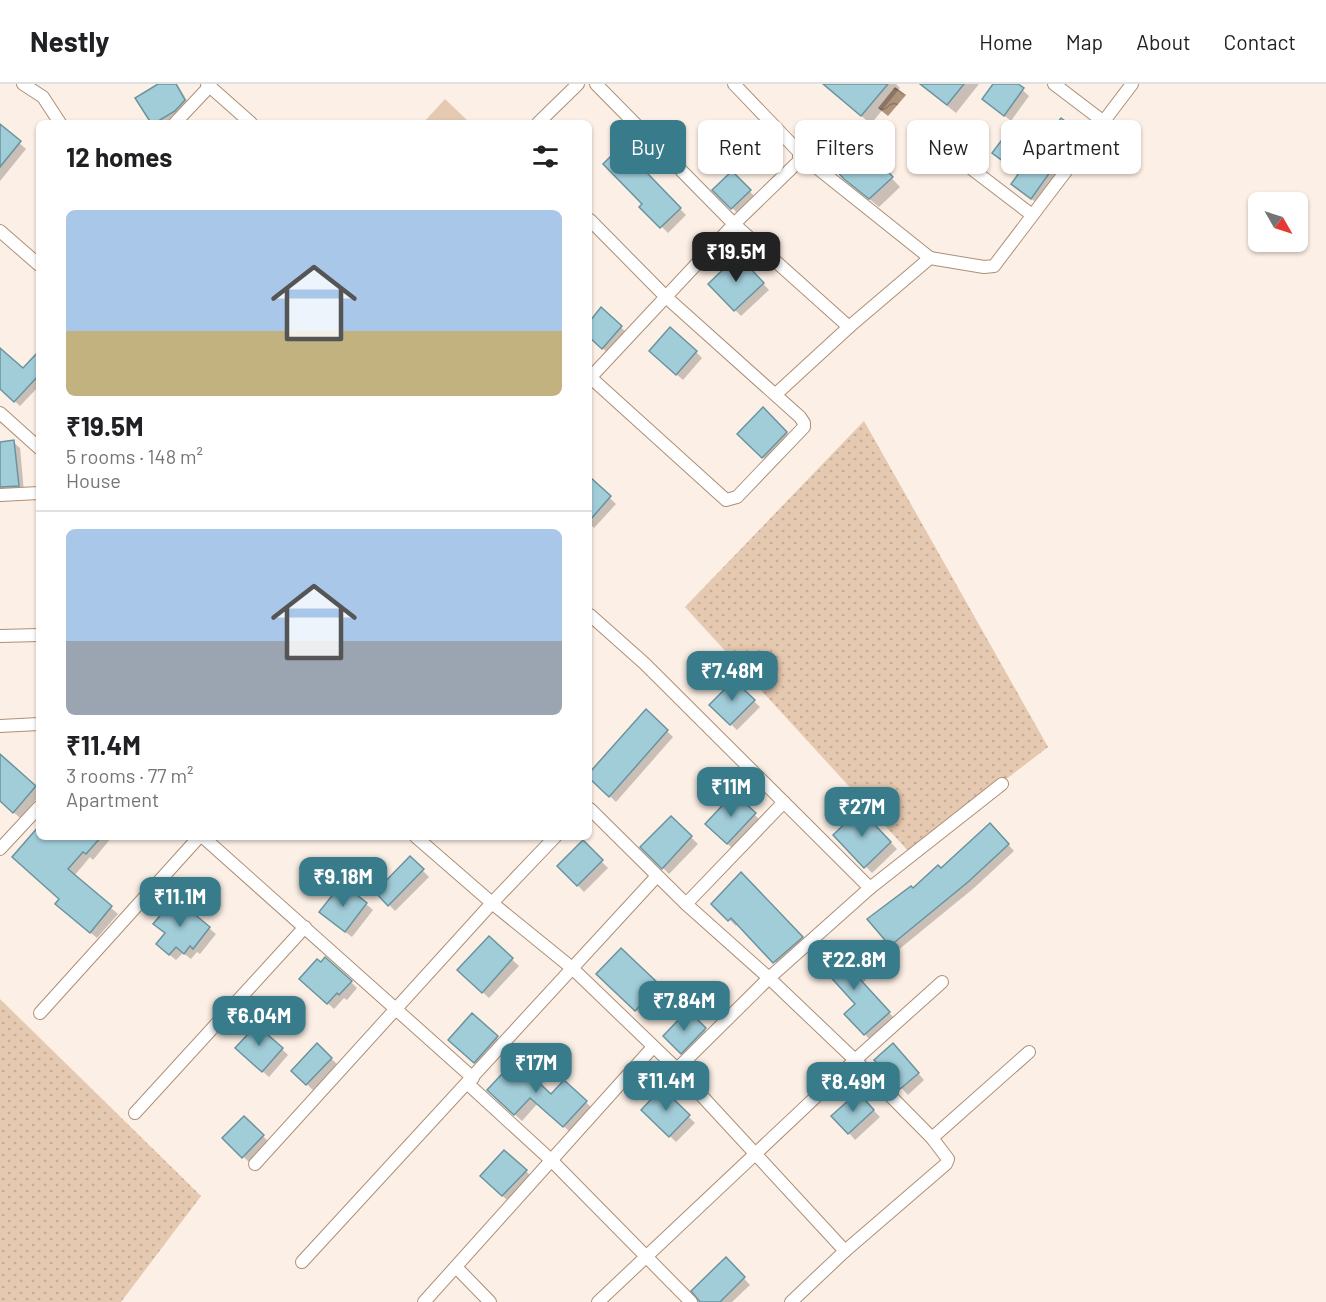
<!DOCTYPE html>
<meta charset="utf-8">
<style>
body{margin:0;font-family:Barlow,sans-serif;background:#f2f2f2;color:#202124;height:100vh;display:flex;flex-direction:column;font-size:22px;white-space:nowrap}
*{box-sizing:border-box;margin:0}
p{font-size:20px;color:#757577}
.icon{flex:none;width:33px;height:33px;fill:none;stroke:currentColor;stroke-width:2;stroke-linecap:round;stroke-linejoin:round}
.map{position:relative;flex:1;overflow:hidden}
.panel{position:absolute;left:36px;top:36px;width:556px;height:720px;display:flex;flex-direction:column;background:#fff;border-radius:9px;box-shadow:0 2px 4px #0004}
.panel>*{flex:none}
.guide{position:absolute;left:610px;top:36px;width:570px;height:54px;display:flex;gap:12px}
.needle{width:39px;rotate:129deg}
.buttons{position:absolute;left:1248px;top:108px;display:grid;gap:12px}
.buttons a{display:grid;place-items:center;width:60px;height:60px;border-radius:9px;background:#fff;box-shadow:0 2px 4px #0004;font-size:30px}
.price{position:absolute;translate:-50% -51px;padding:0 14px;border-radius:12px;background:#387b8b;color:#fff;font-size:20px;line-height:39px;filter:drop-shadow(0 2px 3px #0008)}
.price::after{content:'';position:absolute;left:50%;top:36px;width:18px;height:14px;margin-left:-9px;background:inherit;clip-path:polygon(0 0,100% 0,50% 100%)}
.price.on{background:#222;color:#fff}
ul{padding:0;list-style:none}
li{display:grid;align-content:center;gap:12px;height:318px;padding:0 30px}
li+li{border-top:2px solid #e0e0e0}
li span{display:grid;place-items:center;height:186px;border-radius:9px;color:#555}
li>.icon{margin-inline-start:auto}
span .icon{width:108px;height:108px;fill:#fffc;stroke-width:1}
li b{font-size:26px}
h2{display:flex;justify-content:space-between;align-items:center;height:72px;padding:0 30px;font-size:26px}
.chip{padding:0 21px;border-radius:9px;background:#fff;box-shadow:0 2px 4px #0004;font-size:21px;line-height:54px}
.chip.on{background:#387b8b;color:#fff}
header{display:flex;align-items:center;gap:36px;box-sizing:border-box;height:84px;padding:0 30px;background:#fff;border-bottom:2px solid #e0e0e0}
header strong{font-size:28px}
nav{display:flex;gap:33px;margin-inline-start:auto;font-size:21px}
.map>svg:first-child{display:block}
.grass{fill:url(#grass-dots)}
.green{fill:#e5c9b0}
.water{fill:url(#water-waves)}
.shadow{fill:#0003}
.building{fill:#a1cdd9;stroke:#69949f;stroke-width:1.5}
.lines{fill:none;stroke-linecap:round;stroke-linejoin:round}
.minor-casing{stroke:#ad9077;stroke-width:14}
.minor{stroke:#fff;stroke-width:12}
</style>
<header>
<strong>Nestly</strong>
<nav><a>Home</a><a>Map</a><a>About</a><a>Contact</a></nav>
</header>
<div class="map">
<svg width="1326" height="1218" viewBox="0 0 1326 1218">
<defs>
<pattern id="grass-dots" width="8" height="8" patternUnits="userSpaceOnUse" patternTransform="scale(1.5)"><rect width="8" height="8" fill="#e5c9b0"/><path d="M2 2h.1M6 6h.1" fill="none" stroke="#c5ac97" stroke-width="1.8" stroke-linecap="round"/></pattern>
<pattern id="water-waves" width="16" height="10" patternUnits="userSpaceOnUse" patternTransform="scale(1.5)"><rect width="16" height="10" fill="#ae927a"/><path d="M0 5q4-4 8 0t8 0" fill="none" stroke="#8e7763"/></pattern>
</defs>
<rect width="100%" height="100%" fill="#fcefe5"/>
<g class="grass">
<polygon points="864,337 1048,663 910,769 685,523"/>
<polygon points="0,915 201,1112 121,1218 0,1218"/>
</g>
<polygon class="green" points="445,15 470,39 423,39"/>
<polygon class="water" points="895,3 906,11 888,32 878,24"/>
<g class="shadow">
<polygon points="161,0 177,0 191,23 172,39 153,39"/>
<polygon points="823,0 896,0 900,4 871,40"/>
<polygon points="920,0 979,0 956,29"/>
<polygon points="995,0 1016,0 1029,12 1011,37 984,15"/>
<polygon points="0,42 26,65 0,97"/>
<polygon points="1078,48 1083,53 1037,119 1018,105 1033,74"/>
<polygon points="850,50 900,103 879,123 855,103"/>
<polygon points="621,65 686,131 668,149 642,123 644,120"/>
<polygon points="732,89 756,114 738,130 715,106"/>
<polygon points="738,173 769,206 741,232 710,200"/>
<polygon points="601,225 627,249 609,270 590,253 590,239"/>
<polygon points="0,266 24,287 39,269 39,302 20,322 7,310 0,300"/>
<polygon points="696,268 702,274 683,296 657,273"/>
<polygon points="763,325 793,355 769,379 739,350"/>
<polygon points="13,358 20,364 24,408 0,411 0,359"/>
<polygon points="590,395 616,420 594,444 590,440"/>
<polygon points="734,598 760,623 737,646 711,621"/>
<polygon points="646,627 673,653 616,718 590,693 590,690"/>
<polygon points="0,672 39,707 39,712 20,734 0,716"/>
<polygon points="734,711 761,737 734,766 707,740"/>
<polygon points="860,727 897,765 872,789 835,751"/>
<polygon points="671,734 698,760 669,790 643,763"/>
<polygon points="39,746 39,753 112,753 93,776 90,773 74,792 118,830 97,854 63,826 61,815 20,779"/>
<polygon points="996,747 1014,767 974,804 897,867 891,861 913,806"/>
<polygon points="583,759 608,784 584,808 559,782"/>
<polygon points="410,774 429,793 395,827 377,808"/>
<polygon points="175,816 216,850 200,870 197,868 191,875 183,869 176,876 164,866"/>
<polygon points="366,820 373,826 352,853 328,835"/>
<polygon points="713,820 787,839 788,837 808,860 781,884 738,839 736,842"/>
<polygon points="489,854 519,882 489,914 466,893"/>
<polygon points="621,866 665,908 642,932 599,890"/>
<polygon points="842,869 866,896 862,899 895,935 871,957 846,930 857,920"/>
<polygon points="351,898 357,904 347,916 344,914 334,925 308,901"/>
<polygon points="688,928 711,952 688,975 665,952"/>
<polygon points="472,931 504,960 481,984 456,962"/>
<polygon points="317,961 338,981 313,1006 293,987"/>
<polygon points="282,965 288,971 269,993 244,971"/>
<polygon points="899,968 924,996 908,1011 876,976"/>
<polygon points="564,998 592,1024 570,1048 538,1019 522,1037 496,1013 552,1012"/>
<polygon points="662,1006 695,1039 676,1058 643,1026"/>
<polygon points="858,1010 880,1033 855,1056 849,1049"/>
<polygon points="244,1034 269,1058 250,1079 224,1054"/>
<polygon points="526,1087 532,1093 509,1118 488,1098"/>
<polygon points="726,1175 750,1201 732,1218 703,1218"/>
</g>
<g class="building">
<polygon points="158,0 176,0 185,16 175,27 155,39 151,39 135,14"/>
<polygon points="823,0 888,0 861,32"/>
<polygon points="920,0 964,0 947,21"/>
<polygon points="993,0 1018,0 1024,4 1004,32 982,15"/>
<polygon points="1061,34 1079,47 1031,115 1011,100 1019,89 992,69 1004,53 1033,72"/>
<polygon points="842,39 893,93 869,115 844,95 815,64"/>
<polygon points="0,40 21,57 0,83"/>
<polygon points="621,62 681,124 660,144 639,123 642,120 603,80"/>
<polygon points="732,87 751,106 731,125 712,106"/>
<polygon points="738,171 764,199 734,227 708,200"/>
<polygon points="601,223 622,242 602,265 590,254 590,237"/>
<polygon points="670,243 697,267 676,291 649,267"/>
<polygon points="0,264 23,284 39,267 39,291 14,318 0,305"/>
<polygon points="763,323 787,348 762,374 737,350"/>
<polygon points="14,356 19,402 0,403 0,358"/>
<polygon points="590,393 611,412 590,436"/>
<polygon points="734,596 755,616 730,641 709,621"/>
<polygon points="646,625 668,646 609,713 590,695 590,688"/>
<polygon points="0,670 36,702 13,729 0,717"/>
<polygon points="734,709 756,729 727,760 705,740"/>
<polygon points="860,725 891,758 864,784 833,751"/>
<polygon points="671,732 692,752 662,785 640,763"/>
<polygon points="990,739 1009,760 968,798 890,862 867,835 911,802 913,804 938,781 941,784"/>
<polygon points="39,742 39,753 101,753 86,770 83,768 68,785 112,822 90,849 55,820 59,815 12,773"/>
<polygon points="583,756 603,776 577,802 557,782"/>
<polygon points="410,772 424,785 388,822 375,808"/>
<polygon points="741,788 803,853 773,879 731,834 728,837 711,820"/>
<polygon points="342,799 367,819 345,848 319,828"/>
<polygon points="175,814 210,843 193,865 190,862 184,870 176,863 169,871 156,860 165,849 153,840"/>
<polygon points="489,852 513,874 482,909 457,886"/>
<polygon points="835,861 860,888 857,892 890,928 864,951 844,930 855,920 817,878"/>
<polygon points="621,864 660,901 635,927 596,890"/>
<polygon points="325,873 352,897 339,911 337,909 327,920 299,895 317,875 321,878"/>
<polygon points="688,926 706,944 681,970 663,952"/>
<polygon points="472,929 498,952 474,979 448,956"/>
<polygon points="251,936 283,964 262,988 235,964 249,949 244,945"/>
<polygon points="317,959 332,974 306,1001 291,987"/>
<polygon points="893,959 919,989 900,1005 874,976"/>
<polygon points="515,976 551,1010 564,996 587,1017 563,1043 530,1014 514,1031 487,1006"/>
<polygon points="662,1004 690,1031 669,1053 641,1026"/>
<polygon points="858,1008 874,1026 848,1050 831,1032"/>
<polygon points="244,1032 264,1051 242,1074 222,1054"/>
<polygon points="504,1066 527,1086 502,1112 480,1092"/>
<polygon points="726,1173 745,1193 720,1218 700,1218 691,1207"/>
</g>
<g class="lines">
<defs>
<g id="minor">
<polyline points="23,0 43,13 60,39"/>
<polyline points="207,0 251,39"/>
<polyline points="596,0 734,140 849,243"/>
<polyline points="1054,0 1104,38"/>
<polyline points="175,39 209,3"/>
<polyline points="538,39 578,0"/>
<polyline points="947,66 1032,131"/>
<polyline points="801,71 930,174"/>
<polyline points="590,136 666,213 800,333 804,339 804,343 737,413 726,416 590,293"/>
<polyline points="0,147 39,181"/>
<polyline points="590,294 734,140 799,77 799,68 734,0"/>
<polyline points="776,310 849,243 930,174 984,183 994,182 1132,0"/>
<polyline points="0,329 39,364"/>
<polyline points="0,411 39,409"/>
<polyline points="590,531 644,579 870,804"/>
<polyline points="0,552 39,551"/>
<polyline points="0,642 39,640"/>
<polyline points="590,725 686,820 769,894 855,976 932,1054 948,1075 946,1080 845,1167 791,1218"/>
<polyline points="203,753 473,994"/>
<polyline points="416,753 492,819 572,884 677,985 845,1167"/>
<polyline points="0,765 39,723"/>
<polyline points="686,820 784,718"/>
<polyline points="40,929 199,753"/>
<polyline points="677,985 769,894 870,804 1002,700"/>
<polyline points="468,1000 552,1077 691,1218"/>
<polyline points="135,1029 305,843"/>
<polyline points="932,1054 1029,968"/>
<polyline points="255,1080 492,819 555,753"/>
<polyline points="302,1178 657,792"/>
<polyline points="456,1183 490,1218"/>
<polyline points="424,1218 653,963"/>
<polyline points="598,1218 855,976 942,898"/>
</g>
</defs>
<use href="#minor" class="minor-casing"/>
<use href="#minor" class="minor"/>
</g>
</svg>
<div class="buttons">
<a><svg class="needle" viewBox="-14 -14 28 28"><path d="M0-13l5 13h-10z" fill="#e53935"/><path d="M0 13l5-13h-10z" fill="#757577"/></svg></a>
</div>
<b class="price on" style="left:736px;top:199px">₹19.5M</b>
<b class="price" style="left:732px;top:618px">₹7.48M</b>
<b class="price" style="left:731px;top:734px">₹11M</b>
<b class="price" style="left:862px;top:754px">₹27M</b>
<b class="price" style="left:343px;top:824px">₹9.18M</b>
<b class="price" style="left:180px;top:844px">₹11.1M</b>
<b class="price" style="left:854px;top:907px">₹22.8M</b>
<b class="price" style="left:684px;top:948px">₹7.84M</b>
<b class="price" style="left:259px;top:963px">₹6.04M</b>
<b class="price" style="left:536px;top:1010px">₹17M</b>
<b class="price" style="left:666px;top:1028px">₹11.4M</b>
<b class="price" style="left:853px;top:1029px">₹8.49M</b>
<div class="guide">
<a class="chip on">Buy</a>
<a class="chip">Rent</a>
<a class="chip">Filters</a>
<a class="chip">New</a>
<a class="chip">Apartment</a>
</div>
<section class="panel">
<h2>12 homes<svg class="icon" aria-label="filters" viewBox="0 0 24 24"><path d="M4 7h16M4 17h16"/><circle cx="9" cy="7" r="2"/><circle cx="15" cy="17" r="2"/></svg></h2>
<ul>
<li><span style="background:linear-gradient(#a9c7e8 65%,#c2b280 0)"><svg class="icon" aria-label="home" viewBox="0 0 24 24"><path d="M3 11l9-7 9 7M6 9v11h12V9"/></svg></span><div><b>₹19.5M</b><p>5 rooms · 148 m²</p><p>House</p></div></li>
<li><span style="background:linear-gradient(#a9c7e8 60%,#9aa5b1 0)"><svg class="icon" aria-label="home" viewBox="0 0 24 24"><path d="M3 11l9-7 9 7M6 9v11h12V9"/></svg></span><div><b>₹11.4M</b><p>3 rooms · 77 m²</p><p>Apartment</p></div></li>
</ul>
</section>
</div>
